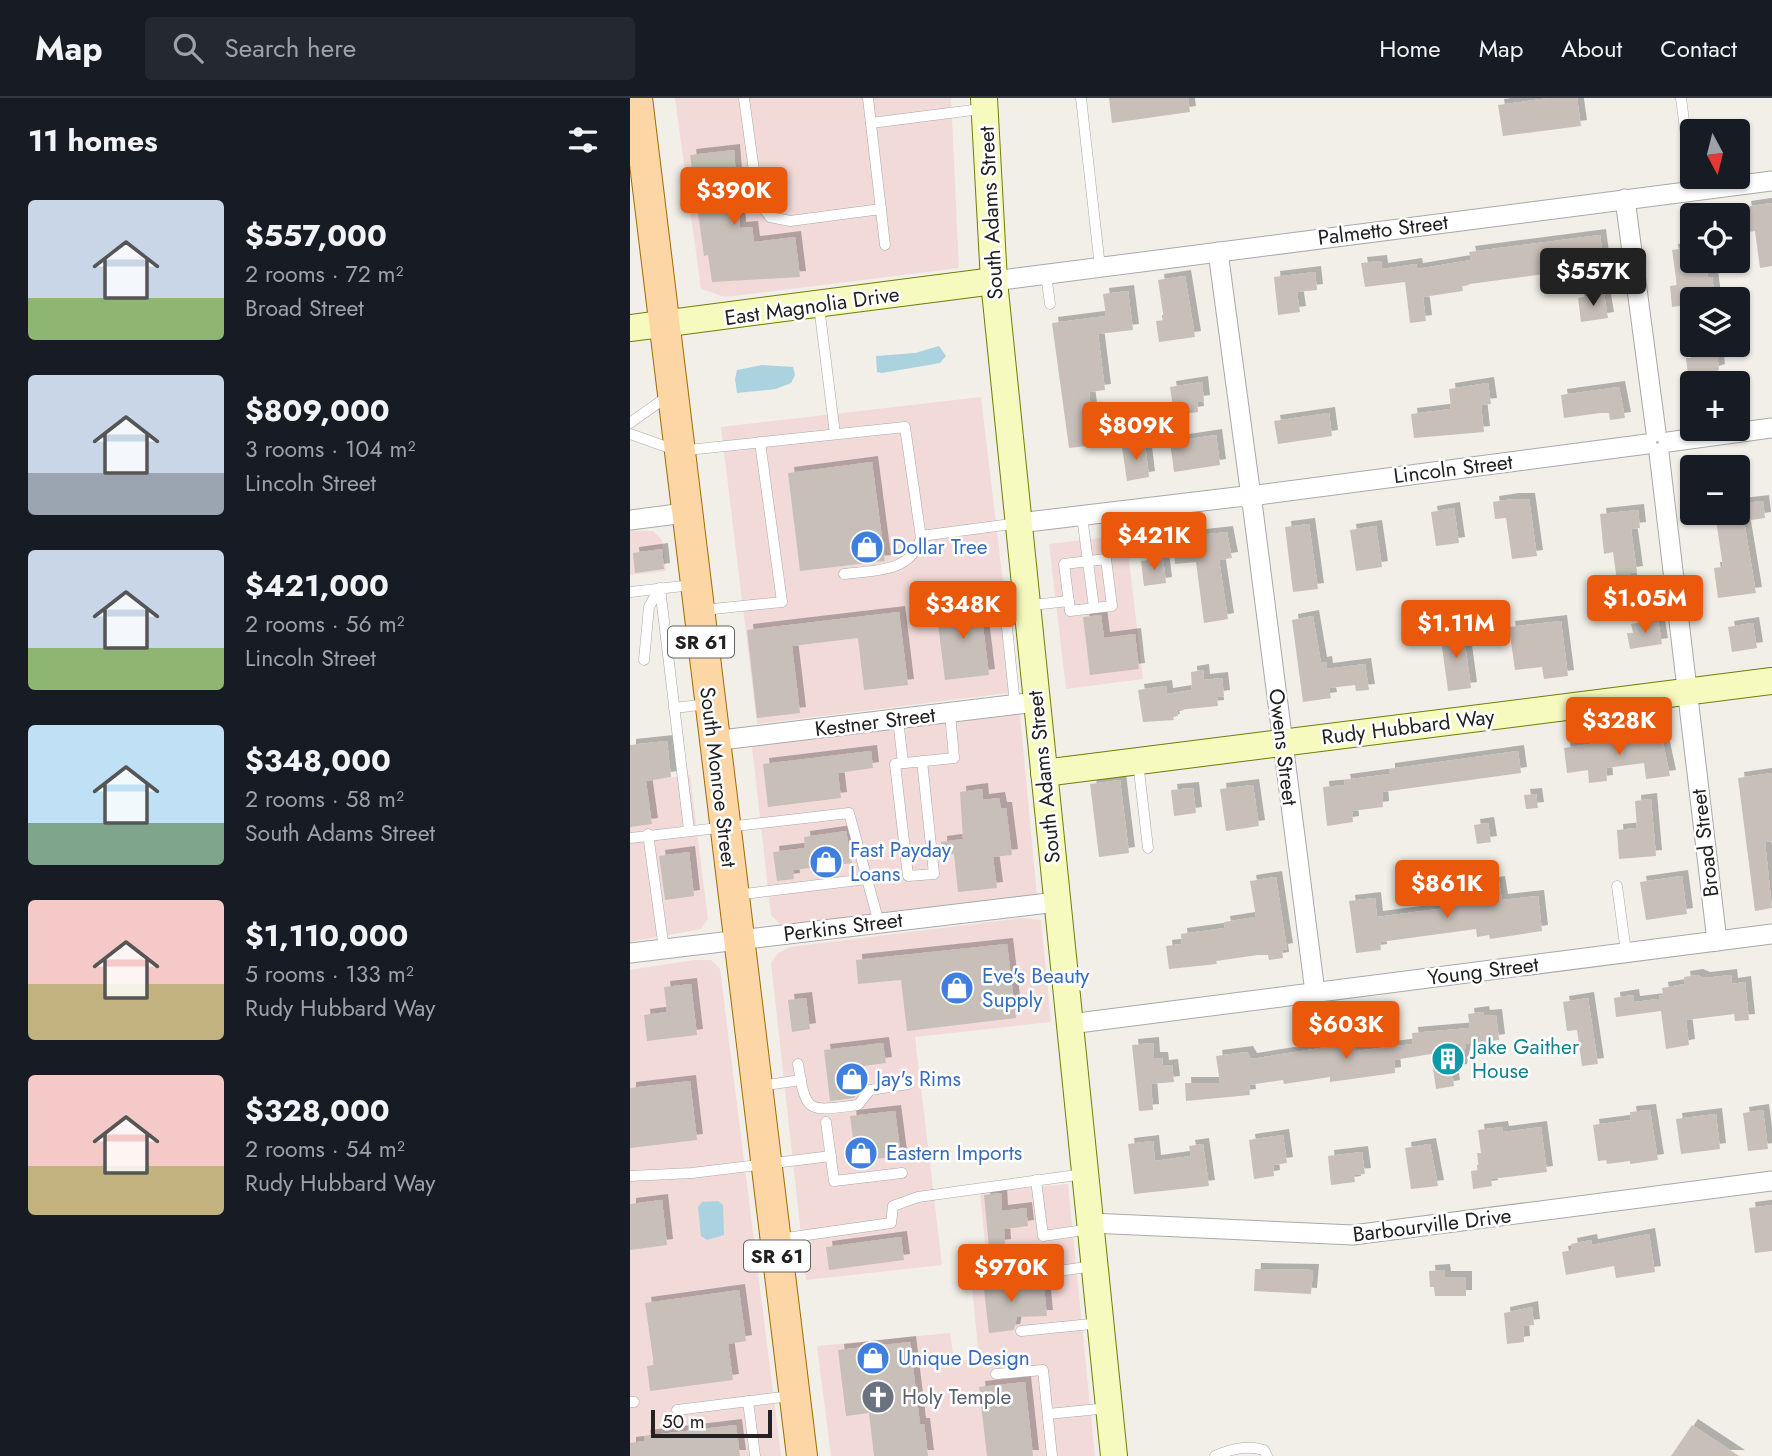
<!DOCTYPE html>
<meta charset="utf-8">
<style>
body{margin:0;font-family:Jost,sans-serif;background:#242831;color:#f1f3f6;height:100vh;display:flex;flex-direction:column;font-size:26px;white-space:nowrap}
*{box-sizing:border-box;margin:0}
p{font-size:23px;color:#9ea1a6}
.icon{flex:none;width:38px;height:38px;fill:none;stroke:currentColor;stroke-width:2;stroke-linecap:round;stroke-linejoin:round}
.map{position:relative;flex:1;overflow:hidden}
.details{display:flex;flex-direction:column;background:#171b24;width:630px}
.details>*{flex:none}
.needle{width:46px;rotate:173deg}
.tools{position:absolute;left:1050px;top:21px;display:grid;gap:14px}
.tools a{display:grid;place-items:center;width:70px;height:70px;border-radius:7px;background:#171b24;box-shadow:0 2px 5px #0004;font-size:35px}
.scale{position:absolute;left:21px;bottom:18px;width:121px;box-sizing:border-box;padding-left:7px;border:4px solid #222;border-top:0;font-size:19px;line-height:24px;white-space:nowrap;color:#222;-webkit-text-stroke:5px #fff;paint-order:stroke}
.price{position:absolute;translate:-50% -60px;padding:0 16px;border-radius:7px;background:#ea580c;color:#fff;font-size:23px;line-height:46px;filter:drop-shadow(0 2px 4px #0008)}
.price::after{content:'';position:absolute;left:50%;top:42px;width:21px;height:16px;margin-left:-10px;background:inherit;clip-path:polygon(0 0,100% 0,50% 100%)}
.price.active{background:#222;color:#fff}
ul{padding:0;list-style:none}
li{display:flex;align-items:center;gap:21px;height:175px;padding:0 28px}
li span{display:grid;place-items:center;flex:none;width:196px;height:140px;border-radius:7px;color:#555}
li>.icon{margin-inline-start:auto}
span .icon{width:84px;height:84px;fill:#fffc;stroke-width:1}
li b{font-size:30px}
h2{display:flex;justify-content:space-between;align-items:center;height:84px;padding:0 28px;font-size:30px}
header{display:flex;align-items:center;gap:42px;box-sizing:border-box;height:98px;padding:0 35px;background:#171b24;border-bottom:2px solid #363941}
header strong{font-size:33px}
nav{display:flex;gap:38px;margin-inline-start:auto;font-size:24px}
.search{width:490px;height:63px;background:#242831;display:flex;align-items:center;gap:18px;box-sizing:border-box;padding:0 24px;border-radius:7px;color:#9ea1a6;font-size:26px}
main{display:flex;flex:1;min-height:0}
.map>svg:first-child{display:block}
.commercial{fill:#f2dad9}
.water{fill:#aad3df}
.building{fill:#c7bfb8;filter:url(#shadow)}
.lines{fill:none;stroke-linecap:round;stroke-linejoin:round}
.lane-casing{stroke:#a9a9a9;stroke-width:11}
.street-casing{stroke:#a9a9a9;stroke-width:21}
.secondary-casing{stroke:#707d05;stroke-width:28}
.primary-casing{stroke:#a06b00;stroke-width:32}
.lane{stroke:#fff;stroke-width:10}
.street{stroke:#fff;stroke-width:19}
.secondary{stroke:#f7fabf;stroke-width:26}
.primary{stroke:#fcd6a4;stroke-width:30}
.labels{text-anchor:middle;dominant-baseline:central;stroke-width:5;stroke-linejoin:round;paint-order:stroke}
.shield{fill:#fff;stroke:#646464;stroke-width:2}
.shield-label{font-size:19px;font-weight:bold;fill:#222}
.street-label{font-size:21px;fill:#222;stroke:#fff}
.shop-label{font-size:21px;fill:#366cbe;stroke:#fff;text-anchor:start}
.culture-label{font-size:21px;fill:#0d838f;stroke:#fff;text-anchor:start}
.worship-label{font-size:21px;fill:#5b616d;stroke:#fff;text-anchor:start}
</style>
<header>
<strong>Map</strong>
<div class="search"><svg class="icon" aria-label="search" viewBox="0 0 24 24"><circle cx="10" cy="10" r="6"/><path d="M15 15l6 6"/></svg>Search here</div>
<nav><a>Home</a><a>Map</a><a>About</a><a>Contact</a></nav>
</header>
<main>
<section class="details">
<h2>11 homes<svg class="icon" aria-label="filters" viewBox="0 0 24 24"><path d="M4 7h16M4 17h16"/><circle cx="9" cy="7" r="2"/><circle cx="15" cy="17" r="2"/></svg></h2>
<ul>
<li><span style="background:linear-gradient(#c9d6e8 70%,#8fb573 0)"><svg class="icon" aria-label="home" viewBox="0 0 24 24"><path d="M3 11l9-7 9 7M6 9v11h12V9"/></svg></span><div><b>$557,000</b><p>2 rooms · 72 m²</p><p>Broad Street</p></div></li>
<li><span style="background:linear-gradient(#c9d6e8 70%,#9aa5b1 0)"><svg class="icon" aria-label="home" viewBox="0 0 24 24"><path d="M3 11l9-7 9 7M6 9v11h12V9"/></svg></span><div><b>$809,000</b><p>3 rooms · 104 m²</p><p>Lincoln Street</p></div></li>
<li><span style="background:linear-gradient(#c9d6e8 70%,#8fb573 0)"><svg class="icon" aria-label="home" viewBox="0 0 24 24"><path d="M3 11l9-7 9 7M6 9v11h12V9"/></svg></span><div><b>$421,000</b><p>2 rooms · 56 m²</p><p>Lincoln Street</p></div></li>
<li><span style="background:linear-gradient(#bfe0f5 70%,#7fa58c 0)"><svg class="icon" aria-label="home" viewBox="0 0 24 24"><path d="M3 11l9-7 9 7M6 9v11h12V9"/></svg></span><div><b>$348,000</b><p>2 rooms · 58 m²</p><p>South Adams Street</p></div></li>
<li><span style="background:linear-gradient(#f6c9c9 60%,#c2b280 0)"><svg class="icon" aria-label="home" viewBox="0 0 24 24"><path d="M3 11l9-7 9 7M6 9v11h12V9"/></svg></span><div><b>$1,110,000</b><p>5 rooms · 133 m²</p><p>Rudy Hubbard Way</p></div></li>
<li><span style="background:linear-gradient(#f6c9c9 65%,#c2b280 0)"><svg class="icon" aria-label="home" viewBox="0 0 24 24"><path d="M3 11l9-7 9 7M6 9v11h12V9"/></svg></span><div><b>$328,000</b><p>2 rooms · 54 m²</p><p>Rudy Hubbard Way</p></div></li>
</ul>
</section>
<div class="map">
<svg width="1142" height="1358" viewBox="0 0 1142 1358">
<defs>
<filter id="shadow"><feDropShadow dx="6" dy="-6" stdDeviation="0" flood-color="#0004"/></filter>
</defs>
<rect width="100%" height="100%" fill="#f2efe9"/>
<g class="commercial">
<polygon points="45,0 321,0 329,170 95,199 71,191"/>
<polygon points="351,299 386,594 127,626 91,329"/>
<polygon points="0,433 23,433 32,442 36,473 0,477"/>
<polygon points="496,437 513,581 436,591 419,446"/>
<polygon points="390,616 407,799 164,827 150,826 141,817 122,649"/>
<polygon points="60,677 78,821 71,831 0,844 0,684"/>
<polygon points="391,820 411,822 421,924 285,939 312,1167 176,1182 141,865 148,855 160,849"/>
<polygon points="64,862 81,862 90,871 151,1358 0,1358 0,872"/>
<polygon points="438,1086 465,1358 201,1358 187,1248 320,1235 324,1263 349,1261 339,1158 356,1156 350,1094"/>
</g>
<g class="water">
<polygon points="309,248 316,258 310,265 252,275 247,274 246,258 285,255"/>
<polygon points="132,267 163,269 165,277 161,285 146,291 107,295 105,281 107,272"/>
<polygon points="88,1103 93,1107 94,1137 77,1142 71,1138 68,1109 72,1104"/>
</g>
<g class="building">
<polygon points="479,0 558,0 560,14 482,25"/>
<polygon points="919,0 947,0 951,28 873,38 868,7"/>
<polygon points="104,52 110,130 122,129 124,144 165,139 170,179 82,184 78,157 74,158 60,57"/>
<polygon points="1142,105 1142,168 1130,170 1125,133 1119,134 1115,109"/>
<polygon points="970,137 974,168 832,187 833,193 793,199 796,223 780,225 775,184 735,189 731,165 751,163 752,171 786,166 787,171 841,162 839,154"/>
<polygon points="1062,149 1062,163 1075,163 1078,180 1082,179 1085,201 1062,201 1062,206 1042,209 1040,188 1047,187 1042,152"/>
<polygon points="685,174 687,192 667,194 670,214 648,217 644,179"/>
<polygon points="555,178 565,239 529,244 526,223 534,222 528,182"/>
<polygon points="498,193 503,232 468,236 475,292 459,294 465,347 439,350 422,225 476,218 473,196"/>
<polygon points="974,196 978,220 951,224 948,200"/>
<polygon points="1060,247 1086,247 1089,272 1071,278 1072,285 1059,285 1056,260 1061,260"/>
<polygon points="572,284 574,303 567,304 568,314 544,317 540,289"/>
<polygon points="858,285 861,306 851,307 854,334 784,340 781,316 821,311 819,291"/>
<polygon points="989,289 995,320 980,322 979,315 970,315 934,320 931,297"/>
<polygon points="699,315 702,338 648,346 644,323"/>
<polygon points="586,337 590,367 544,374 540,344"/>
<polygon points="515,346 519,379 497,383 492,349"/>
<polygon points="242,364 255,463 170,473 158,375"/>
<polygon points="883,401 899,401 907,458 882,461 876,420 865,421 863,404"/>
<polygon points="1133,403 1135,420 1114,423 1126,495 1088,500 1084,470 1093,469 1085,415 1108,415 1108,406"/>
<polygon points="824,410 829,445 806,448 801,414"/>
<polygon points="1008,412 1010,430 1001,431 1007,474 1000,475 1003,499 973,503 971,489 987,483 983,454 974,456 970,416"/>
<polygon points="679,426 688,491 663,494 655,429"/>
<polygon points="746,428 752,469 726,473 720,432"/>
<polygon points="597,434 602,460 589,462 598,521 574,525 566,464 545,466 543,440"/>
<polygon points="32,451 34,471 5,475 3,455"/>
<polygon points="533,460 536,485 514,488 511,463"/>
<polygon points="350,504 359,577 315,582 306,510"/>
<polygon points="269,514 278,587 234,592 228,540 162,548 170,615 127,620 117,532"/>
<polygon points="471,517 474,540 505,536 509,571 460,577 453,519"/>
<polygon points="683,518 691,565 696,564 697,571 735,566 739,592 726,593 725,587 699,590 701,600 673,604 662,522"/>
<polygon points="1028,522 1032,546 1000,551 997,535 1003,535 1001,526"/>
<polygon points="931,523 938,578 914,581 912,569 885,572 879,529"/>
<polygon points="1123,525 1127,550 1102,554 1098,529"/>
<polygon points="833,531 841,590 818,593 810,534"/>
<polygon points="573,572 574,582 592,580 594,598 587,599 588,608 547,612 548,618 543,619 544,622 513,624 508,592 536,588 537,596 562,592 561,574"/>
<polygon points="1031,635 1040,678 1016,681 1014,665 976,670 977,683 959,685 958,672 937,675 934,650"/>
<polygon points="37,643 41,679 16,683 22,726 0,729 0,647"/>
<polygon points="241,653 243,670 208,675 211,700 138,709 133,666"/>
<polygon points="888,653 891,675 752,694 753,709 722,713 723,724 697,728 693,689 715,687 714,682 759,676 759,671"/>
<polygon points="1142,675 1142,743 1135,744 1142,810 1125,813 1108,680"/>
<polygon points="490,682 499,755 469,759 460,686"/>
<polygon points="623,687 629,728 596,733 590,691"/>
<polygon points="563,690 566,715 544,718 541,692"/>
<polygon points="352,691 353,702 369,700 371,710 376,710 382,757 363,759 367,790 328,794 324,756 312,757 311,744 333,741 330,694"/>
<polygon points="906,696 908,710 896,711 894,697"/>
<polygon points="1021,701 1026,758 989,761 987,732 1007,730 1005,703"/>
<polygon points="858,725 861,744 847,746 844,727"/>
<polygon points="216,733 222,765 163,772 164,781 147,783 143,754 175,750 174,739"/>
<polygon points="59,754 64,798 35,802 29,758"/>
<polygon points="1052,778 1057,816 1016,822 1010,784"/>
<polygon points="646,779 657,851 652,852 653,860 639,862 638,857 628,857 586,863 587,866 539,871 536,848 552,846 551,836 595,830 594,824 626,819 620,783"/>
<polygon points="869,784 872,802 908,798 912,833 860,841 859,837 847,839 846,831 750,844 751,852 726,855 719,803 745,800 747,819 846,806 849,805 846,787"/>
<polygon points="377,846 386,920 277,933 271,882 228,886 226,862"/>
<polygon points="1067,877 1074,880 1101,877 1102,886 1115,884 1119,922 1105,923 1104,916 1056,922 1059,947 1036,951 1031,913 986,919 984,900 1003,897 1004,904 1029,901 1029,898 1033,897 1032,890 1055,886 1054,879"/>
<polygon points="61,886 67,937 17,943 14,917 37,914 34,889"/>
<polygon points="176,900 180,931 162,934 158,902"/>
<polygon points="958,900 968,966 952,968 947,932 937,933 933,904"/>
<polygon points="853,914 854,918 866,917 869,942 836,946 831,972 822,973 824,988 806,991 801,956 764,962 765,975 700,984 700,979 654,986 653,982 619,987 620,997 556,1003 555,985 590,985 586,958 617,954 621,961 697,949 696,942 724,939 726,953 783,946 782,935 840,930 838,916"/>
<polygon points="253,945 256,965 226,969 229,994 224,1000 200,1003 194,952"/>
<polygon points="523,945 524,960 532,960 533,968 542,967 544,984 521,986 523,1012 509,1013 502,947"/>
<polygon points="60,983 67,1042 0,1050 0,990"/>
<polygon points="1020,1012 1028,1062 1000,1066 1000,1063 977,1066 976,1062 968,1063 963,1027 1001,1022 1000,1014"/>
<polygon points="1133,1012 1138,1051 1118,1053 1113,1015"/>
<polygon points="265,1013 271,1058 226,1063 220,1018"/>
<polygon points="1086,1016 1090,1051 1051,1056 1046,1021"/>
<polygon points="872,1029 873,1034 911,1029 917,1074 861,1081 862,1088 843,1091 841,1073 849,1072 847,1055 851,1055 848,1032"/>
<polygon points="653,1037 657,1065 643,1067 644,1078 624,1081 619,1042"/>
<polygon points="523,1043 525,1063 561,1058 559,1048 573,1046 579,1088 504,1096 498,1046"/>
<polygon points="800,1046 808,1088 781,1091 775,1050"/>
<polygon points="732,1054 735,1076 724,1077 725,1084 701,1087 698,1058"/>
<polygon points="371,1095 372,1113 396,1110 398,1128 374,1131 375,1147 359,1149 354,1097"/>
<polygon points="32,1102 37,1147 0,1152 0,1106"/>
<polygon points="1142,1107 1142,1153 1125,1155 1119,1110"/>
<polygon points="1019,1136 1025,1174 986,1180 984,1168 936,1177 932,1154 942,1152 941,1146 961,1142 962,1147"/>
<polygon points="271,1139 274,1162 199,1172 196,1149"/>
<polygon points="625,1171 683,1172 681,1196 624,1193"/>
<polygon points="814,1172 815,1179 836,1179 836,1198 805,1198 804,1189 800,1189 799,1173"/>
<polygon points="378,1180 384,1193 414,1189 417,1218 387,1219 384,1232 359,1235 353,1183"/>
<polygon points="109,1192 116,1243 98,1246 103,1282 20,1293 17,1268 24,1267 15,1205"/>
<polygon points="902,1209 904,1227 893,1228 894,1244 877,1246 874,1215"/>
<polygon points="280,1244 290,1326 294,1326 298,1358 244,1358 239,1315 216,1318 208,1252"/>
<polygon points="395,1284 403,1358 357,1358 349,1289"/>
<polygon points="106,1327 110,1358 0,1358 0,1345 15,1343 14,1338"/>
<polygon points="1062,1327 1109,1358 1041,1358"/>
</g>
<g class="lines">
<defs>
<g id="lane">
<polyline points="114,0 128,102 140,119 160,123 251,111"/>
<polyline points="238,0 255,147"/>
<polyline points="451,0 470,169"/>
<polyline points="1051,0 1063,93"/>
<polyline points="241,25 351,11"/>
<polyline points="416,176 420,206"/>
<polyline points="189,208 205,336"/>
<polyline points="0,325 38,298"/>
<path d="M0,336l48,17 227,-24 16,111c-11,35 -45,32 -77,36"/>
<polyline points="452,418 464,510"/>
<polyline points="291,438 389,425"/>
<polygon points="476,461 482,508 440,513 434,466"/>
<polyline points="30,490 59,732"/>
<polyline points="0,494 62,487"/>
<polyline points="73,512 152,504 130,344"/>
<polyline points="14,562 19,509 29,491"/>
<polyline points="385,607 375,510 439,503"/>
<polyline points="44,610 78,606"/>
<polyline points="268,621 273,665"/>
<polyline points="292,663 304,776 278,778 265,666 324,660 320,615"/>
<polyline points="508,664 518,750"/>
<polyline points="18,736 34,851"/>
<polyline points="0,740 219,715 249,825"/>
<polyline points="987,788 996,854"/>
<polyline points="106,797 237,781"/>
<path d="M168,966c8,51 10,47 60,41l12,-15 38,-6"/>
<polyline points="130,988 171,982"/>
<polyline points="196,1024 204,1083 272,1075"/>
<polyline points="0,1078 62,1075 201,1058"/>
<polyline points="406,1082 413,1138 461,1131"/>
<polyline points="149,1141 261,1125 263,1108 288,1099 454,1076"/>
<polyline points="385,1179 464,1168"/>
<polyline points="391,1233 471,1225"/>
<polyline points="366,1276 413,1272 422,1358"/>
<polyline points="118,1303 125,1358"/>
<polyline points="0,1304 4,1304"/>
<polyline points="47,1312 161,1298"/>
<polyline points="418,1316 479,1310"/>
<path d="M585,1358c16,-7 31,-11 49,-6l3,6"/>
</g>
<g id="street">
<polyline points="995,101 1026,334"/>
<polyline points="588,154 620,391"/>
<polyline points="364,183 1142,83"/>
<polyline points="1038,344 1142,330"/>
<polyline points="1029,355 1087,843"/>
<polyline points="615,399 622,404 628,397 1017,346"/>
<polyline points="622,404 685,894"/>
<polyline points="0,422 55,415"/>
<polyline points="389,425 615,398"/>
<polyline points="83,643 406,604"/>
<polyline points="0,855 427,804"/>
<polyline points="440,926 1142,836"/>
<polyline points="461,1125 723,1137 1142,1083"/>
</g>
<g id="secondary">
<polyline points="354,0 364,183 484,1358"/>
<polyline points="0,230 364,183"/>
<polyline points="414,675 1142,583"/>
</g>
<polyline id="primary" points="7,0 172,1358"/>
</defs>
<use href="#lane" class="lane-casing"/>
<use href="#street" class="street-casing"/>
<use href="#secondary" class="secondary-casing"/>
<use href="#primary" class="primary-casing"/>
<use href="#lane" class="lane"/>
<use href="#street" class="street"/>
<use href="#secondary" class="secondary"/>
<use href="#primary" class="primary"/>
</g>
<defs>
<symbol id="shop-disc" viewBox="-11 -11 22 22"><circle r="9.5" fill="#3f7fe0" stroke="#fff"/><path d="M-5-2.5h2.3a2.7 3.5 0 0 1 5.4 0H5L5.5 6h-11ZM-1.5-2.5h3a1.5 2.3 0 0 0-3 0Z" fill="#fff"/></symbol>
<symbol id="building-disc" viewBox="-11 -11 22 22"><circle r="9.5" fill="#0f9aa8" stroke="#fff"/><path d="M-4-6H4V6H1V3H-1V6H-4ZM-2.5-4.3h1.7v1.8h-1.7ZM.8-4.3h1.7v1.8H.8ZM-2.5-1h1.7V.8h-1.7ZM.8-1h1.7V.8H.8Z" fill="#fff"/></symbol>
<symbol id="church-disc" viewBox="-11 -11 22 22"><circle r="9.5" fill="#6b7280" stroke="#fff"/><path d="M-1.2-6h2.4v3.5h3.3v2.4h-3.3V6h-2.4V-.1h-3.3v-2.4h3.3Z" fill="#fff"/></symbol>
</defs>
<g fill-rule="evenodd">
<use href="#shop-disc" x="218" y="430" width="38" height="38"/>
<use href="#shop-disc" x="177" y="745" width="38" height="38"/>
<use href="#shop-disc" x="308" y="871" width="38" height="38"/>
<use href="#building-disc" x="799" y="942" width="38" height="38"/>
<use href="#shop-disc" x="203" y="962" width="38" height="38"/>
<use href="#shop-disc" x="212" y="1036" width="38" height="38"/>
<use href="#shop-disc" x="224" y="1241" width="38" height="38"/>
<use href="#church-disc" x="229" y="1280" width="38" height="38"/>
</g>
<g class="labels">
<g class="shield">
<rect x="38" y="528.5" width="66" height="31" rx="5"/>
<rect x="114" y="1142.5" width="66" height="31" rx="5"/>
</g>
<g class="shield-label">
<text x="71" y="544">SR 61</text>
<text x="147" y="1158">SR 61</text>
</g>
<g class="street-label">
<text transform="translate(361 115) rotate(-93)">South Adams Street</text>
<text transform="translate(753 132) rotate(-7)">Palmetto Street</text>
<text transform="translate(182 208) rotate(-8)">East Magnolia Drive</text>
<text transform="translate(823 371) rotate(-7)">Lincoln Street</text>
<text transform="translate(245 624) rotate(-7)">Kestner Street</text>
<text transform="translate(778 629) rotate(-7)">Rudy Hubbard Way</text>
<text transform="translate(653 649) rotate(83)">Owens Street</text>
<text transform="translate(88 679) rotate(83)">South Monroe Street</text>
<text transform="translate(414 679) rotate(-96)">South Adams Street</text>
<text transform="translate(1075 745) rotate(-97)">Broad Street</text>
<text transform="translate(213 829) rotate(-7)">Perkins Street</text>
<text transform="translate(853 873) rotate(-7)">Young Street</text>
<text transform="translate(802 1127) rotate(-7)">Barbourville Drive</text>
</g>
<g class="shop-label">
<text x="262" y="449">Dollar Tree</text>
<text x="220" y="752">Fast Payday<tspan x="220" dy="24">Loans</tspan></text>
<text x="352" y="878">Eve's Beauty<tspan x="352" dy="24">Supply</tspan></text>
<text x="246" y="981">Jay's Rims</text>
<text x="256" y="1055">Eastern Imports</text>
<text x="268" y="1260">Unique Design</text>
</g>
<g class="culture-label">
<text x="842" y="949">Jake Gaither<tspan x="842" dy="24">House</tspan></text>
</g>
<g class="worship-label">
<text x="272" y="1299">Holy Temple</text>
</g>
</g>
</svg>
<div class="tools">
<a><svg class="needle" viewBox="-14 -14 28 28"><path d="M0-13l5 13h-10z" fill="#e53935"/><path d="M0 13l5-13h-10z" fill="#9ea1a6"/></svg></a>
<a><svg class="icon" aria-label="locate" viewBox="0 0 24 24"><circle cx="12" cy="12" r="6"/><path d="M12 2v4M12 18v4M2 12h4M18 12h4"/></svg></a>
<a><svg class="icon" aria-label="layers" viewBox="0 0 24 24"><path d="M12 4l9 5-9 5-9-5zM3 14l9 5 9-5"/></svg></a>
<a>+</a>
<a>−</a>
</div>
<div class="scale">50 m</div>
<b class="price" style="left:104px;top:129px">$390K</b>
<b class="price active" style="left:963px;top:210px">$557K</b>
<b class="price" style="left:506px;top:364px">$809K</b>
<b class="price" style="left:524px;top:474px">$421K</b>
<b class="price" style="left:1015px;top:537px">$1.05M</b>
<b class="price" style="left:333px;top:543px">$348K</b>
<b class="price" style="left:826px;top:562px">$1.11M</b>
<b class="price" style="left:989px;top:659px">$328K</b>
<b class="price" style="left:817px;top:822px">$861K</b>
<b class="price" style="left:716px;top:963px">$603K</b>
<b class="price" style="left:381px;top:1206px">$970K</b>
</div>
</main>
